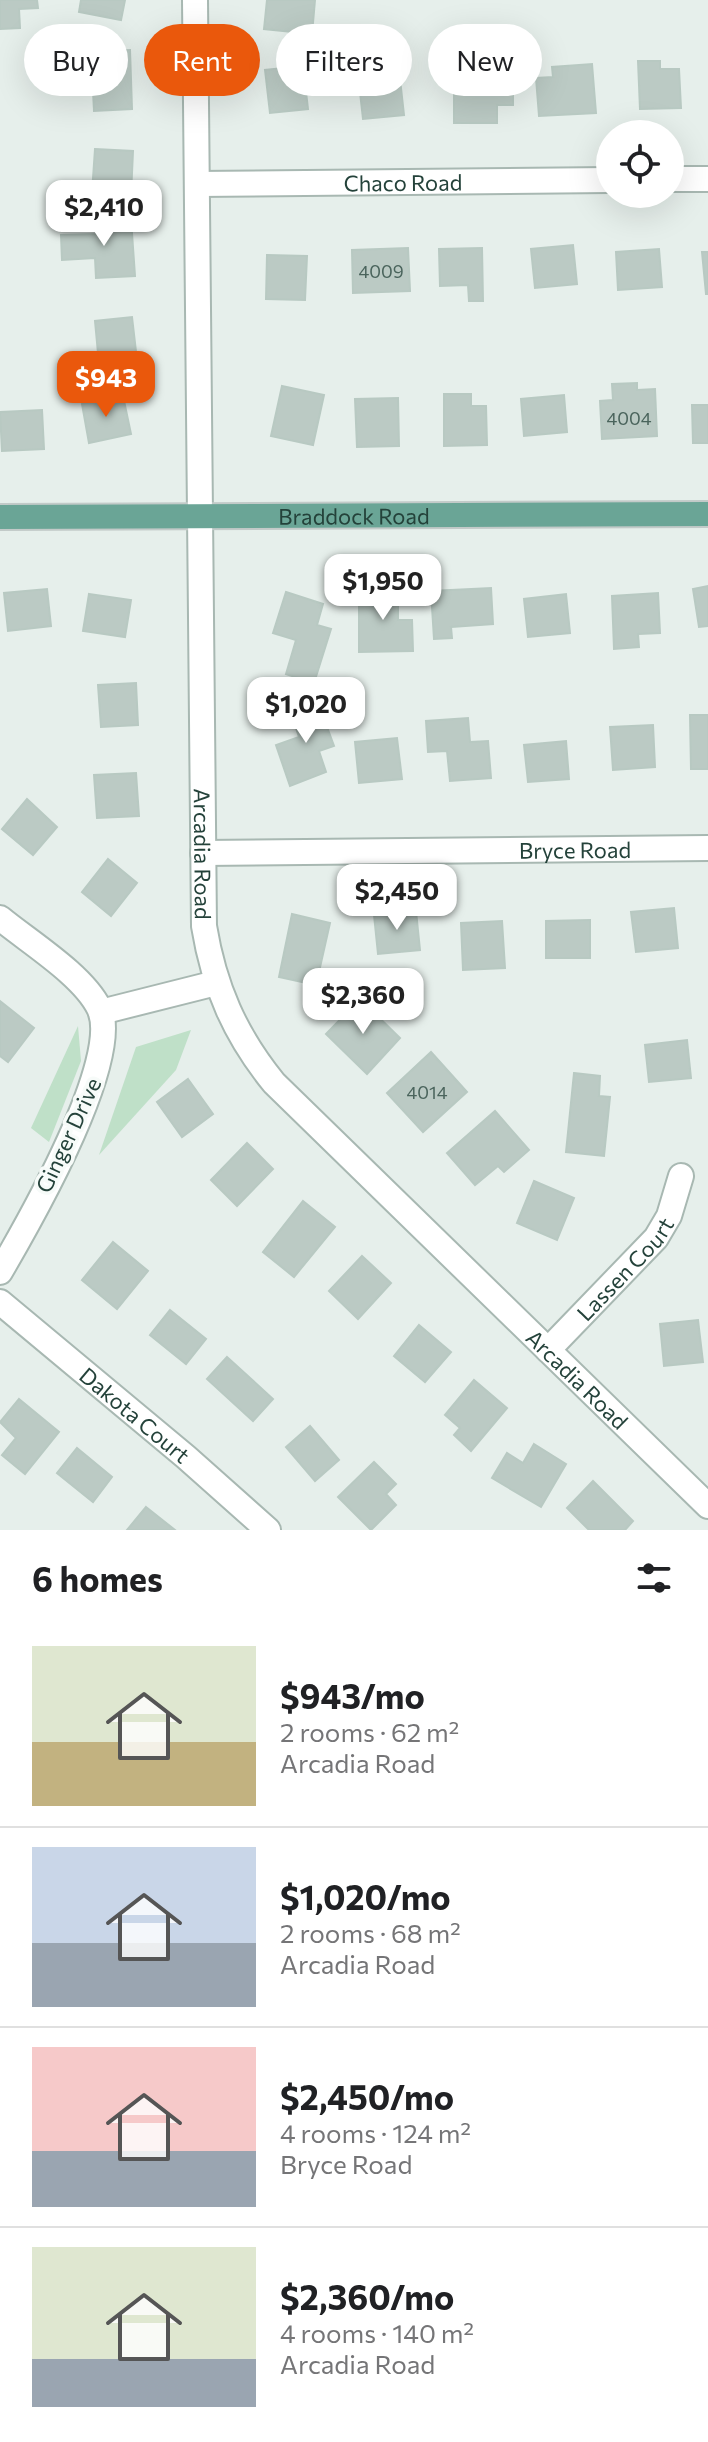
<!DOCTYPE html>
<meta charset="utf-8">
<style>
body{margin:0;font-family:Commissioner,sans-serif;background:#f6f6f6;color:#202124;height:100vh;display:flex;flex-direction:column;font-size:30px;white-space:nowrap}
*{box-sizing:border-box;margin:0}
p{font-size:26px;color:#757577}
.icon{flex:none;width:44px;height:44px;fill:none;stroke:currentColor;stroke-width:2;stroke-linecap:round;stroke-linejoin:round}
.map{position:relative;height:1530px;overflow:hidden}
.details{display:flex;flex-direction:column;background:#fff;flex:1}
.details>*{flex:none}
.guide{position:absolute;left:24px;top:24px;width:660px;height:72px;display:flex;gap:16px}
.tools{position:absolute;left:596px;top:120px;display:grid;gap:16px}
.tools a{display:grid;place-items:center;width:88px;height:88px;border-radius:50%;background:#fff;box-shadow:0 8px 32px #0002;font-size:40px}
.price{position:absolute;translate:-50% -68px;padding:0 18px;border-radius:16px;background:#fff;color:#222;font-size:26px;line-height:52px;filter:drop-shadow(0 2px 4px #0008)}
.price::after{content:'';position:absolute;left:50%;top:48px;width:24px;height:18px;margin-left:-12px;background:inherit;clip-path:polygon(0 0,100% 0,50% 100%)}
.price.selected{background:#ea580c;color:#fff}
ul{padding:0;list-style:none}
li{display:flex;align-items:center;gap:24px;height:200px;padding:0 32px}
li+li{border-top:2px solid #e0e0e0}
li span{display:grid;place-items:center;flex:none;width:224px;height:160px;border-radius:0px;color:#555}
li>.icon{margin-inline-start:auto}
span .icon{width:96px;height:96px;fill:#fffc;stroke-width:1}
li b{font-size:34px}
h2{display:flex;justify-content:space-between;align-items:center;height:96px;padding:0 32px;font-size:34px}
.tag{padding:0 28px;border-radius:36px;background:#fff;box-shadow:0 8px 32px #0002;font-size:28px;line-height:72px}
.tag.selected{background:#ea580c;color:#fff}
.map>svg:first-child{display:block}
.green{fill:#bfe0c8}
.building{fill:#bbcac4;stroke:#b8c9c2;stroke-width:2}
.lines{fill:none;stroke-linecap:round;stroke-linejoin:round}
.street-casing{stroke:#a8b8b2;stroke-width:28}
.primary-casing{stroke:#c2cac8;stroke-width:28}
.street{stroke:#fff;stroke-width:24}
.primary{stroke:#6aa596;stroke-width:24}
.labels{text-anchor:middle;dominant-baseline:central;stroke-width:7;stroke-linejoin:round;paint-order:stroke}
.number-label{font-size:18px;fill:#4a645c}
.street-label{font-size:22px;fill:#24423a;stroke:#f7fbf9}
</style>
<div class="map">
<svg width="708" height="1530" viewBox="0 0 708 1530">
<rect width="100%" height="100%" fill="#e6efeb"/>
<g class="green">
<polygon points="78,1026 81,1061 49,1142 31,1128"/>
<polygon points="191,1030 176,1070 99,1155 136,1047"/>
</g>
<g class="building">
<polygon points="0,0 37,0 38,8 19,9 20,28 0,29"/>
<polygon points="81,0 125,0 121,20 79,12"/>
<polygon points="267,0 315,0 312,34 264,29"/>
<polygon points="130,50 132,109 94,111 93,91 80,91 78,52"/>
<polygon points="638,61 660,61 660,69 679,69 681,108 640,109"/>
<polygon points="592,64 596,113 539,116 536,78 553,77 552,67"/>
<polygon points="495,65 513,65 513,105 497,105 497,123 454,123 454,79 495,79"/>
<polygon points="303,66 308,109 270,113 265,70"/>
<polygon points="399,70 404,115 363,119 358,74"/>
<polygon points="95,149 133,151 131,195 92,193"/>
<polygon points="131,219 135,276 96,278 95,258 62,260 61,235 96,234 95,221"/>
<polygon points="573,245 577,284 535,288 531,249"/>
<polygon points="408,248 410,291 353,293 352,250"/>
<polygon points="482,248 483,301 469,301 468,285 440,286 439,249"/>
<polygon points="659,249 662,287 618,290 616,252"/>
<polygon points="702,252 708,252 708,294 706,294"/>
<polygon points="267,255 307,256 305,300 266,299"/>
<polygon points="132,317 137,360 99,364 95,321"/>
<polygon points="637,383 637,390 655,389 657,436 602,439 600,401 613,400 612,384"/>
<polygon points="282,386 324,395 313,445 271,436"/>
<polygon points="444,394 471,394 471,406 486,406 487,445 444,446"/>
<polygon points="564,395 567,432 524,436 521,399"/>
<polygon points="123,396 131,434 89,443 82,404"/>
<polygon points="398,398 399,446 357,447 355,399"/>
<polygon points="692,405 708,405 708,443 693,443"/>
<polygon points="42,410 44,449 2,451 0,412"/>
<polygon points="708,586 708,626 699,627 693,589"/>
<polygon points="359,588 398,588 398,620 412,620 413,651 359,652"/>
<polygon points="491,588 493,624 451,627 452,638 434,639 431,591"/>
<polygon points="47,589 51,626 8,631 4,593"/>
<polygon points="286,592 323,604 317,625 331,629 314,683 286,674 296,640 273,633"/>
<polygon points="658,593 660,633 638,634 639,647 614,649 612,596"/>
<polygon points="89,594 131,600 125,637 83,631"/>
<polygon points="566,594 570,633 528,637 524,599"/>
<polygon points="136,683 138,725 101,727 98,685"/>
<polygon points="317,700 334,746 319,751 326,772 290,786 276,745 299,737 290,710"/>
<polygon points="690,715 708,715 708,769 691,769"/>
<polygon points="468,718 470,742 488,741 491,778 450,781 447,751 428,752 426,721"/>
<polygon points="653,725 655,767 613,770 610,727"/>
<polygon points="397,738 402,779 359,783 355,742"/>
<polygon points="566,741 569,779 528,782 524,745"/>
<polygon points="136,773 139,816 97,818 94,775"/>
<polygon points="27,799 57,827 33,855 2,829"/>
<polygon points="108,859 137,883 111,916 82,892"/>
<polygon points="674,908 678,948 636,952 631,912"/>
<polygon points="416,911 420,950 378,954 374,915"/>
<polygon points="292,914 330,923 316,985 279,977"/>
<polygon points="590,920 590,958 546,958 546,921"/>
<polygon points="502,921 505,968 463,970 461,923"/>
<polygon points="360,999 400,1038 367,1074 326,1034"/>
<polygon points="0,1001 34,1028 8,1062 0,1056"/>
<polygon points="687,1040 691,1078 649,1082 645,1045"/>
<polygon points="431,1052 467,1092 423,1132 387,1093"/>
<polygon points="574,1073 600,1076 599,1096 610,1097 604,1156 566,1152"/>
<polygon points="188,1079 213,1114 182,1137 157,1102"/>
<polygon points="495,1111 529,1150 504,1172 498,1166 475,1185 447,1153"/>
<polygon points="247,1143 273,1169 237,1206 211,1180"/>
<polygon points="534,1181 574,1198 557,1240 517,1223"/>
<polygon points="303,1201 335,1227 294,1277 263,1252"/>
<polygon points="113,1242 148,1271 117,1309 82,1280"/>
<polygon points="362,1256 391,1283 358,1319 329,1291"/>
<polygon points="170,1310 206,1339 186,1364 150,1335"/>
<polygon points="698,1320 703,1362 664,1366 660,1324"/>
<polygon points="419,1325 451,1352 425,1382 394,1356"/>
<polygon points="227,1357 273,1399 253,1421 207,1379"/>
<polygon points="474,1380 507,1408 471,1451 454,1435 460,1428 445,1415"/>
<polygon points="19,1399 59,1432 25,1474 2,1455 16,1438 0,1422"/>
<polygon points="310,1426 339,1460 315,1481 286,1447"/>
<polygon points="534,1444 566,1464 541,1507 492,1478 507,1453 523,1463"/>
<polygon points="77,1448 112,1477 93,1502 57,1473"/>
<polygon points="374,1462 396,1484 386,1494 396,1505 371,1530 338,1497"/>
<polygon points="593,1481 633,1521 625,1530 589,1530 567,1508"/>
<polygon points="146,1507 175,1530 127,1530"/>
</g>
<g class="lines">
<defs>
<g id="street">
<path id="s1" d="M195,0l9,926c10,61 31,109 70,157l434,423"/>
<polyline points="670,179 708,179"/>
<path id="s2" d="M197,184l413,-4"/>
<path id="s3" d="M203,853l505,-5"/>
<path d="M0,918c29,24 83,57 99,90 25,49 -71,216 -99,264"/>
<polyline points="101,1012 216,983"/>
<path id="s4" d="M0,1302l186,155 82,73"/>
<path id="s5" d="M548,1350l108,-112 13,-22 12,-40"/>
</g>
<g id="primary">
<path id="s6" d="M0,517l708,-3"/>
</g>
</defs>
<use href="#street" class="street-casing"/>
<use href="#primary" class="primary-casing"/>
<use href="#street" class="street"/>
<use href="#primary" class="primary"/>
</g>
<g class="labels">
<g class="number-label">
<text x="381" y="271">4009</text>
<text x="629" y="418">4004</text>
<text x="427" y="1092">4014</text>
</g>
<g class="street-label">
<text stroke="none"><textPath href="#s2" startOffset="206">Chaco Road</textPath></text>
<text stroke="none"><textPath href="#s6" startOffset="354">Braddock Road</textPath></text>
<text stroke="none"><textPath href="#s3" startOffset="372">Bryce Road</textPath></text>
<text stroke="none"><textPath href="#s1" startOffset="854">Arcadia Road</textPath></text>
<text transform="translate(68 1135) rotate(-65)">Ginger Drive</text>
<text stroke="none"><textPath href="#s5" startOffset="112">Lassen Court</textPath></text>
<text stroke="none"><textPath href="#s1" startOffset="1524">Arcadia Road</textPath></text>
<text stroke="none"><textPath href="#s4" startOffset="176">Dakota Court</textPath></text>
</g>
</g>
</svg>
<div class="tools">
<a><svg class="icon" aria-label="locate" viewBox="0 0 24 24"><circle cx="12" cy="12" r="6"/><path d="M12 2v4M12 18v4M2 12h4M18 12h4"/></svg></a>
</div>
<b class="price" style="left:104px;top:248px">$2,410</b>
<b class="price selected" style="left:106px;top:419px">$943</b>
<b class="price" style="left:383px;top:622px">$1,950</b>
<b class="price" style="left:306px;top:745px">$1,020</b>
<b class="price" style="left:397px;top:932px">$2,450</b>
<b class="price" style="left:363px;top:1036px">$2,360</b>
<div class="guide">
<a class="tag">Buy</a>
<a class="tag selected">Rent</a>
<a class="tag">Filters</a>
<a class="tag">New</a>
</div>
</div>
<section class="details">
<h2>6 homes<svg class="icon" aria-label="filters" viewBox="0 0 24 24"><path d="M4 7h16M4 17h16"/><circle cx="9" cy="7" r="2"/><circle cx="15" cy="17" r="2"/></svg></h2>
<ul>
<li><span style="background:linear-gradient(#dfe7d0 60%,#c2b280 0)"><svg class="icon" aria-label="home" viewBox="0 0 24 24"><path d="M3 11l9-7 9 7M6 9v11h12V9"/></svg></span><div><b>$943/mo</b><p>2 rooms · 62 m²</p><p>Arcadia Road</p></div></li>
<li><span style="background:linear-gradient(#c9d6e8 60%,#9aa5b1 0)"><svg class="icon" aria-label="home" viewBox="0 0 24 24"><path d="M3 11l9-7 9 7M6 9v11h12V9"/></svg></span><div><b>$1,020/mo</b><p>2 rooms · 68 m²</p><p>Arcadia Road</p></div></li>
<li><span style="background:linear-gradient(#f6c9c9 65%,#9aa5b1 0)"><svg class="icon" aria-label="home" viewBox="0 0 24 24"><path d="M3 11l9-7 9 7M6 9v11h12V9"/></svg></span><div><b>$2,450/mo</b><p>4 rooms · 124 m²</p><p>Bryce Road</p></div></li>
<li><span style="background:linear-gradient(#dfe7d0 70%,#9aa5b1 0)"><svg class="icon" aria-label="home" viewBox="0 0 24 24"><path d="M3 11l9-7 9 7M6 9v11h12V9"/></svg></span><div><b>$2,360/mo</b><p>4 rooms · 140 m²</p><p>Arcadia Road</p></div></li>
</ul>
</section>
